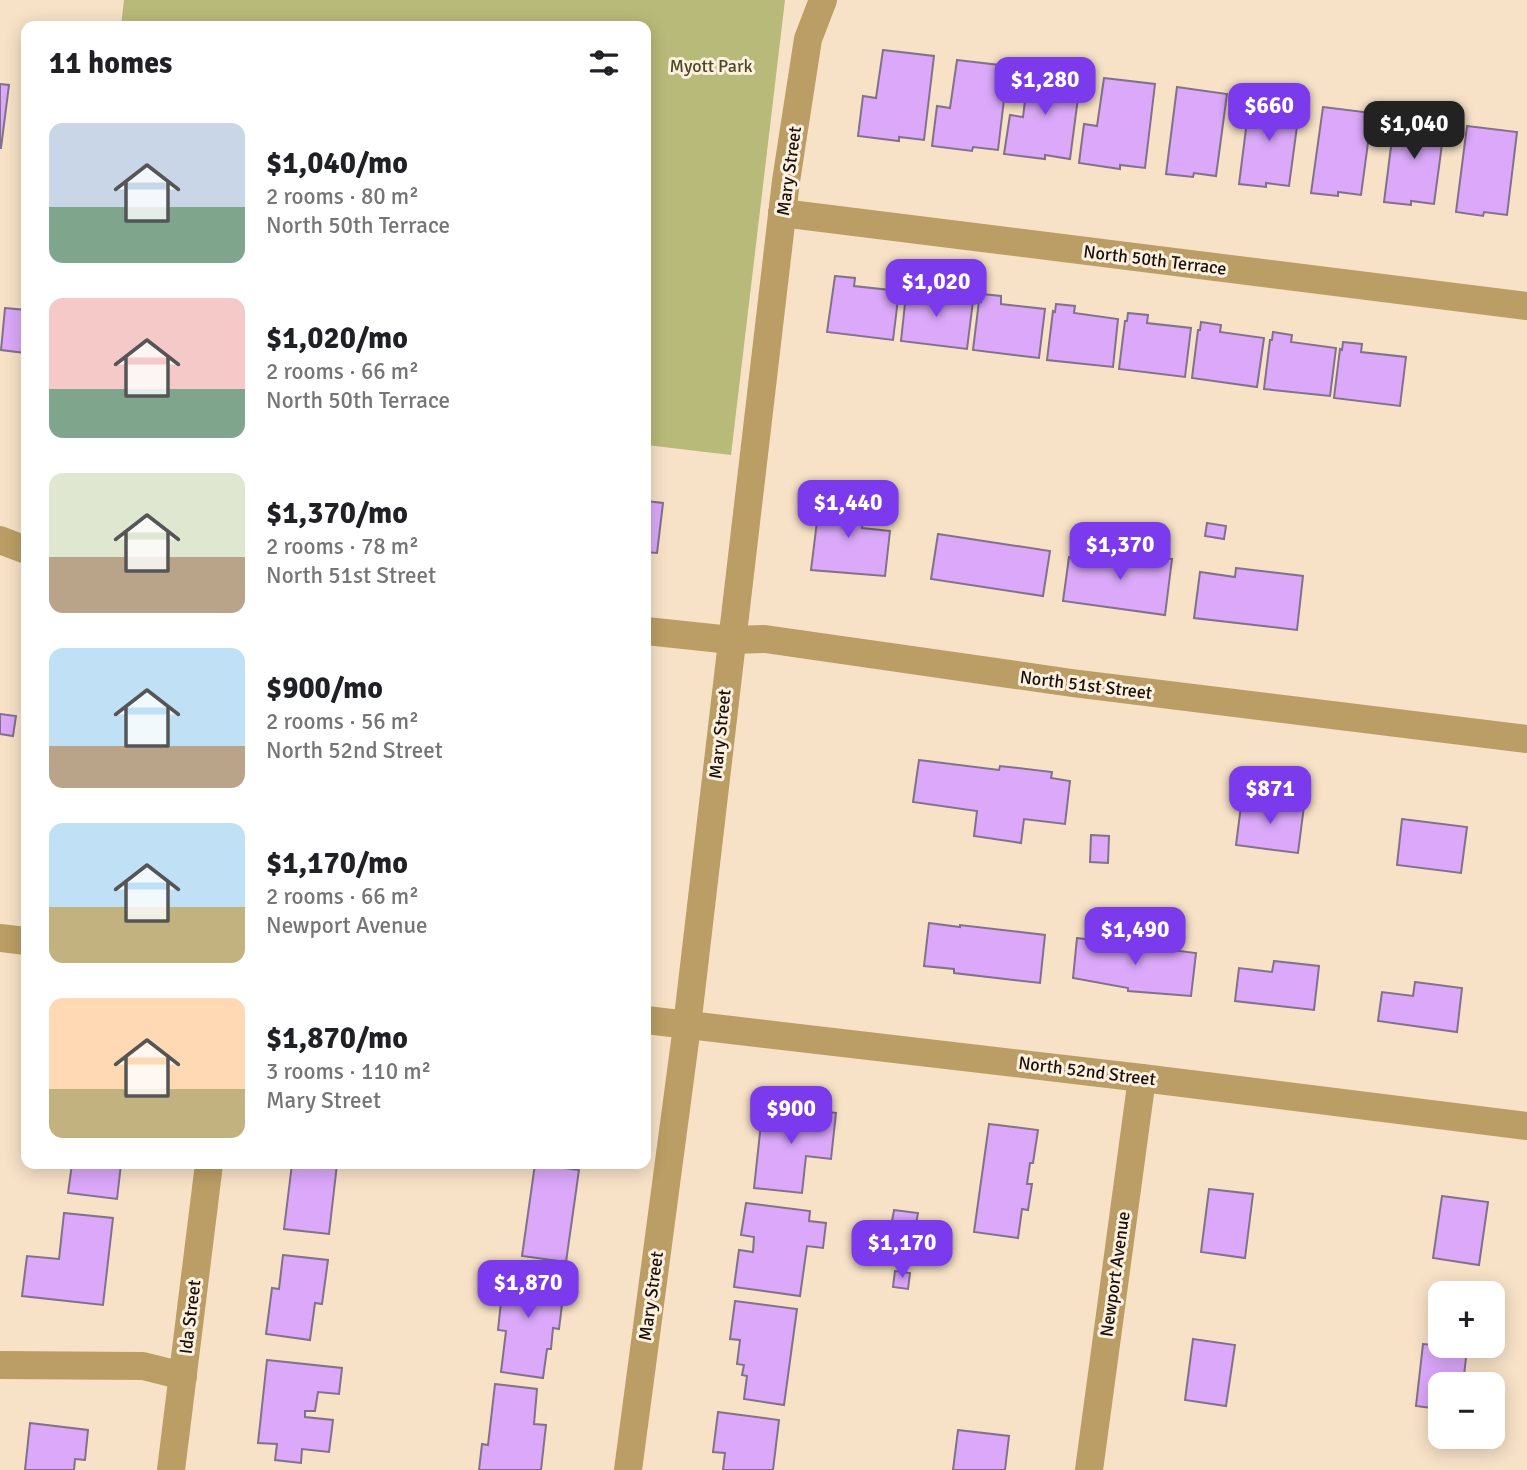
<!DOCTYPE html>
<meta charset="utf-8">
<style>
body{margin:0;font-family:Signika,sans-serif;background:#f2f2f2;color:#202124;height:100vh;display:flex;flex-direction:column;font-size:26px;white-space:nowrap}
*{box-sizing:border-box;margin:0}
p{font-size:23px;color:#757577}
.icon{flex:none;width:38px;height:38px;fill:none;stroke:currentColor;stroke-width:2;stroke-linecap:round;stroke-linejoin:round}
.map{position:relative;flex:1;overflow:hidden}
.drawer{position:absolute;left:21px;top:21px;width:630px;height:1148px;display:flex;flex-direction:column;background:#fff;border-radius:14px;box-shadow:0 4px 18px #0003}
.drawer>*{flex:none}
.tools{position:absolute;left:1428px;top:1281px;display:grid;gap:14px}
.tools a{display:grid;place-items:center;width:77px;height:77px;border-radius:14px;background:#fff;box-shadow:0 4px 18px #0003;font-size:35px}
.price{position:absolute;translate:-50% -60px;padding:0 16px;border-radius:14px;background:#7c3aed;color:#fff;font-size:23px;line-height:46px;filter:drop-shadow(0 2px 4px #0008)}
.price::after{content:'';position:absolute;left:50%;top:42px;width:21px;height:16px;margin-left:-10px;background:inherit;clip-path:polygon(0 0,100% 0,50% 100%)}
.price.on{background:#222;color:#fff}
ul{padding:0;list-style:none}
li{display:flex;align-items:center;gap:21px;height:175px;padding:0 28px}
li span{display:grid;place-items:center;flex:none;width:196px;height:140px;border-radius:14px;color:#555}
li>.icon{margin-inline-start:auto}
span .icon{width:84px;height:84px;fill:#fffc;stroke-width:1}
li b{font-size:30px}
h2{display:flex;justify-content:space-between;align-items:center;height:84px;padding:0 28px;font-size:30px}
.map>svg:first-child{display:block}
.green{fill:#b7ba78}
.building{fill:#dba8fa;stroke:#81718a;stroke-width:2}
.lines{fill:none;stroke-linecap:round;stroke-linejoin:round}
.minor{stroke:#bb9e65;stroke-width:28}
.labels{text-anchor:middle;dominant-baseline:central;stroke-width:6;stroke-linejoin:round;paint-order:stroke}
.park-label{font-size:18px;fill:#494a20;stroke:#fdf0e0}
.street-label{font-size:18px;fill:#181108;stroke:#fdf0e0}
</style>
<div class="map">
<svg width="1527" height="1470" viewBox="0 0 1527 1470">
<rect width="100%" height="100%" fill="#f7e2c7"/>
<polygon class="green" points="124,0 785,0 731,455 646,445 646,26 121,26"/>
<g class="building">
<polygon points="883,50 934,56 924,140 899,137 899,141 858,136 863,96 876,98"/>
<polygon points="957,60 1008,66 998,150 973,147 972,151 932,146 937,106 950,108"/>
<polygon points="1029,68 1081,75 1070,159 1045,155 1045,159 1004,154 1010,115 1023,117"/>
<polygon points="1104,78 1155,84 1145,168 1120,165 1120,169 1079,163 1084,124 1097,126"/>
<polygon points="0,84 9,85 1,148 0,148"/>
<polygon points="1177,87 1227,94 1216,176 1194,173 1193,177 1166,174"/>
<polygon points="1250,97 1300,104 1289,186 1266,183 1266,187 1239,184"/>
<polygon points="1323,107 1372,113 1361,195 1338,192 1338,196 1311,193"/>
<polygon points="1395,115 1445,122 1434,204 1411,201 1411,205 1384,202"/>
<polygon points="1467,126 1517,132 1507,215 1484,212 1483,216 1456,212"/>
<polygon points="835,276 855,278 854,286 899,291 893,340 827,332"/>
<polygon points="907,285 929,288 928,295 973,301 967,349 901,341"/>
<polygon points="982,294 1001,296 1001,304 1045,309 1039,358 973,350 979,301 981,302"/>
<polygon points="1056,304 1075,306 1074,313 1118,319 1113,367 1047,360 1053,311 1055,312"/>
<polygon points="5,308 26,310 26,353 1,350"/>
<polygon points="1128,313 1148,315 1147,323 1191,328 1185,377 1119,369 1125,321 1127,321"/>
<polygon points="1201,322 1221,325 1220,332 1264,338 1257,387 1192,378 1198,330 1200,330"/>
<polygon points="1273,332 1292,335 1291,342 1336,348 1330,396 1264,389 1270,340 1272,340"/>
<polygon points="1343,342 1362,344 1361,352 1406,357 1400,406 1334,398 1340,349 1342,350"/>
<polygon points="820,497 866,503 862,528 890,531 885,576 811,570"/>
<polygon points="646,501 663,503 657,553 646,552"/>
<polygon points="1207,523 1226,526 1224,539 1205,536"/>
<polygon points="938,534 1050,551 1043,596 931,579"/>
<polygon points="1102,552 1172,559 1165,615 1063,601 1069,557 1101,560"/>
<polygon points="1236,568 1303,576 1297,630 1194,618 1200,572 1235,577"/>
<polygon points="0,714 16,716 13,736 0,734"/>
<polygon points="919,760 999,770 1000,766 1052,772 1051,778 1070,781 1065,824 1024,819 1021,843 974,836 977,811 913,802"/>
<polygon points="1242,798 1304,806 1298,853 1236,845"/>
<polygon points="1402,819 1467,827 1461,873 1397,865"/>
<polygon points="1091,835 1109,836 1108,863 1090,862"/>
<polygon points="929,923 960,927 960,925 1045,935 1040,983 954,973 954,969 924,966"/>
<polygon points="1077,938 1196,953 1191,996 1128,991 1128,988 1073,978"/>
<polygon points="1274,961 1319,966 1314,1010 1235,1001 1239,968 1272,972"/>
<polygon points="1415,982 1462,988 1457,1032 1378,1021 1382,992 1413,996"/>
<polygon points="763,1105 836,1113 831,1159 806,1156 802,1193 754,1188"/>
<polygon points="989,1124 1038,1130 1033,1163 1030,1163 1027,1184 1032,1184 1028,1210 1022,1209 1018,1238 974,1232"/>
<polygon points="72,1164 121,1164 117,1199 68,1193"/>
<polygon points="292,1164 337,1164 329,1234 284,1229"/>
<polygon points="535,1164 579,1170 566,1262 522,1256"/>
<polygon points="1209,1189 1253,1194 1245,1258 1201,1252"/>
<polygon points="1442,1196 1488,1202 1479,1265 1433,1258"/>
<polygon points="746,1203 810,1211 809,1221 826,1223 823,1248 807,1246 800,1296 734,1287 739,1250 753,1252 754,1237 741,1235"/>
<polygon points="894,1210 918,1213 915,1230 891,1227"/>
<polygon points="64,1213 113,1218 103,1305 22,1296 27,1256 59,1259"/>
<polygon points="283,1255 328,1260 322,1304 315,1303 310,1340 266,1334 272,1288 279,1289"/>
<polygon points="497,1271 565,1280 559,1329 553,1328 551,1349 547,1349 543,1378 501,1372 506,1331 498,1330 501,1302 493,1301"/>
<polygon points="895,1271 910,1273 908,1289 893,1287"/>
<polygon points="735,1301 797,1309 784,1405 744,1399 747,1376 742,1375 744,1365 737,1364 740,1340 730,1339"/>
<polygon points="1193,1339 1235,1345 1226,1406 1185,1400"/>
<polygon points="1423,1344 1467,1349 1463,1384 1440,1384 1440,1409 1416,1406"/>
<polygon points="267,1360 342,1368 339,1394 318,1392 315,1411 305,1411 305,1417 333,1420 329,1452 302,1449 301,1463 275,1460 277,1444 258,1443"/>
<polygon points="495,1384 537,1389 534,1424 546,1425 541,1470 479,1470 482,1444 488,1445"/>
<polygon points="718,1412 779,1420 773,1470 723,1470 725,1453 713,1452"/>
<polygon points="30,1423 88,1430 85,1460 75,1459 74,1470 25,1470"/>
<polygon points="958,1430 1009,1436 1005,1470 953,1470"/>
</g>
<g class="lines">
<g class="minor">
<polyline points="782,213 1527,306"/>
<polyline points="0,540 26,550"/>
<polyline points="646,631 731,640 765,639 1072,683 1527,739"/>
<polyline points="0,938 26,941"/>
<polyline points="646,1020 1142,1078 1527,1126"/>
<polyline points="0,1365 143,1366 183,1376"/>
<polyline points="171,1470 209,1164"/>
<polyline points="628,1470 687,1026 786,181 808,39 823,0"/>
<polyline points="1089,1470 1142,1078"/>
</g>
</g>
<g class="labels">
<g class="park-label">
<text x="711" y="66">Myott Park</text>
</g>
<g class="street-label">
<text transform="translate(789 171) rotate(-82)">Mary Street</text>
<text transform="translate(1155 260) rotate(7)">North 50th Terrace</text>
<text transform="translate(1086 685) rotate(7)">North 51st Street</text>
<text transform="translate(720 734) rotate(-84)">Mary Street</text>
<text transform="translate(1087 1071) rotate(7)">North 52nd Street</text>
<text transform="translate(1115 1274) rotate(-82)">Newport Avenue</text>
<text transform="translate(651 1296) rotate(-82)">Mary Street</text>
<text transform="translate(190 1317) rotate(-83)">Ida Street</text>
</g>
</g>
</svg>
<div class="tools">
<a>+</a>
<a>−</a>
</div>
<b class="price" style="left:1045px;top:117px">$1,280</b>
<b class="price" style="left:1269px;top:143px">$660</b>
<b class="price on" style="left:1414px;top:161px">$1,040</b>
<b class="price" style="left:936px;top:319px">$1,020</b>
<b class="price" style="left:848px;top:540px">$1,440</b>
<b class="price" style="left:1120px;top:582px">$1,370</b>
<b class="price" style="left:1270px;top:826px">$871</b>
<b class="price" style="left:1135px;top:967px">$1,490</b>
<b class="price" style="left:791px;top:1146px">$900</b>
<b class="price" style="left:902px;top:1280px">$1,170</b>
<b class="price" style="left:528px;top:1320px">$1,870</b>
<section class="drawer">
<h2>11 homes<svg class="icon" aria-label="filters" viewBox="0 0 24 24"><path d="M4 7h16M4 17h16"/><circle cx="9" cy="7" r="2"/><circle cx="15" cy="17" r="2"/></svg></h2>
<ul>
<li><span style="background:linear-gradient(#c9d6e8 60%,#7fa58c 0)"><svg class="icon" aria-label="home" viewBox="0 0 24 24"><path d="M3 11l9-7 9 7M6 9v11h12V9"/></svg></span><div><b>$1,040/mo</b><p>2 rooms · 80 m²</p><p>North 50th Terrace</p></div></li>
<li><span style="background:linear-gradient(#f6c9c9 65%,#7fa58c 0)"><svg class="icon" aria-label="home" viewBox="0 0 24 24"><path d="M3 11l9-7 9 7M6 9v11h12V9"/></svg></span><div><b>$1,020/mo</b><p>2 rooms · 66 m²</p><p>North 50th Terrace</p></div></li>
<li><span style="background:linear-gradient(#dfe7d0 60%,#b9a48a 0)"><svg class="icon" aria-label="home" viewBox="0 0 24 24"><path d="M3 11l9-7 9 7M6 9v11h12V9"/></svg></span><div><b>$1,370/mo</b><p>2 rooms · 78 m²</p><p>North 51st Street</p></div></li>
<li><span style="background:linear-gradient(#bfe0f5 70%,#b9a48a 0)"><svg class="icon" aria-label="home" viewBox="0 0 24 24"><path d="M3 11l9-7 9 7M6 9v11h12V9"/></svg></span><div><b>$900/mo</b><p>2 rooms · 56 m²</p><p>North 52nd Street</p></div></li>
<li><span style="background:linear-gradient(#bfe0f5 60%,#c2b280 0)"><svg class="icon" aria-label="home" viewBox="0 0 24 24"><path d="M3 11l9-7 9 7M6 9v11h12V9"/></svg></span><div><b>$1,170/mo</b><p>2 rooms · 66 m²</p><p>Newport Avenue</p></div></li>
<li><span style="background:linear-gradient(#ffd9b3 65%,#c2b280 0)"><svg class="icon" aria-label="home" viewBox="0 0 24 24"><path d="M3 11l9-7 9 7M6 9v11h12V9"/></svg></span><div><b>$1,870/mo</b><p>3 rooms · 110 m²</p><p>Mary Street</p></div></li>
</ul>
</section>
</div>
